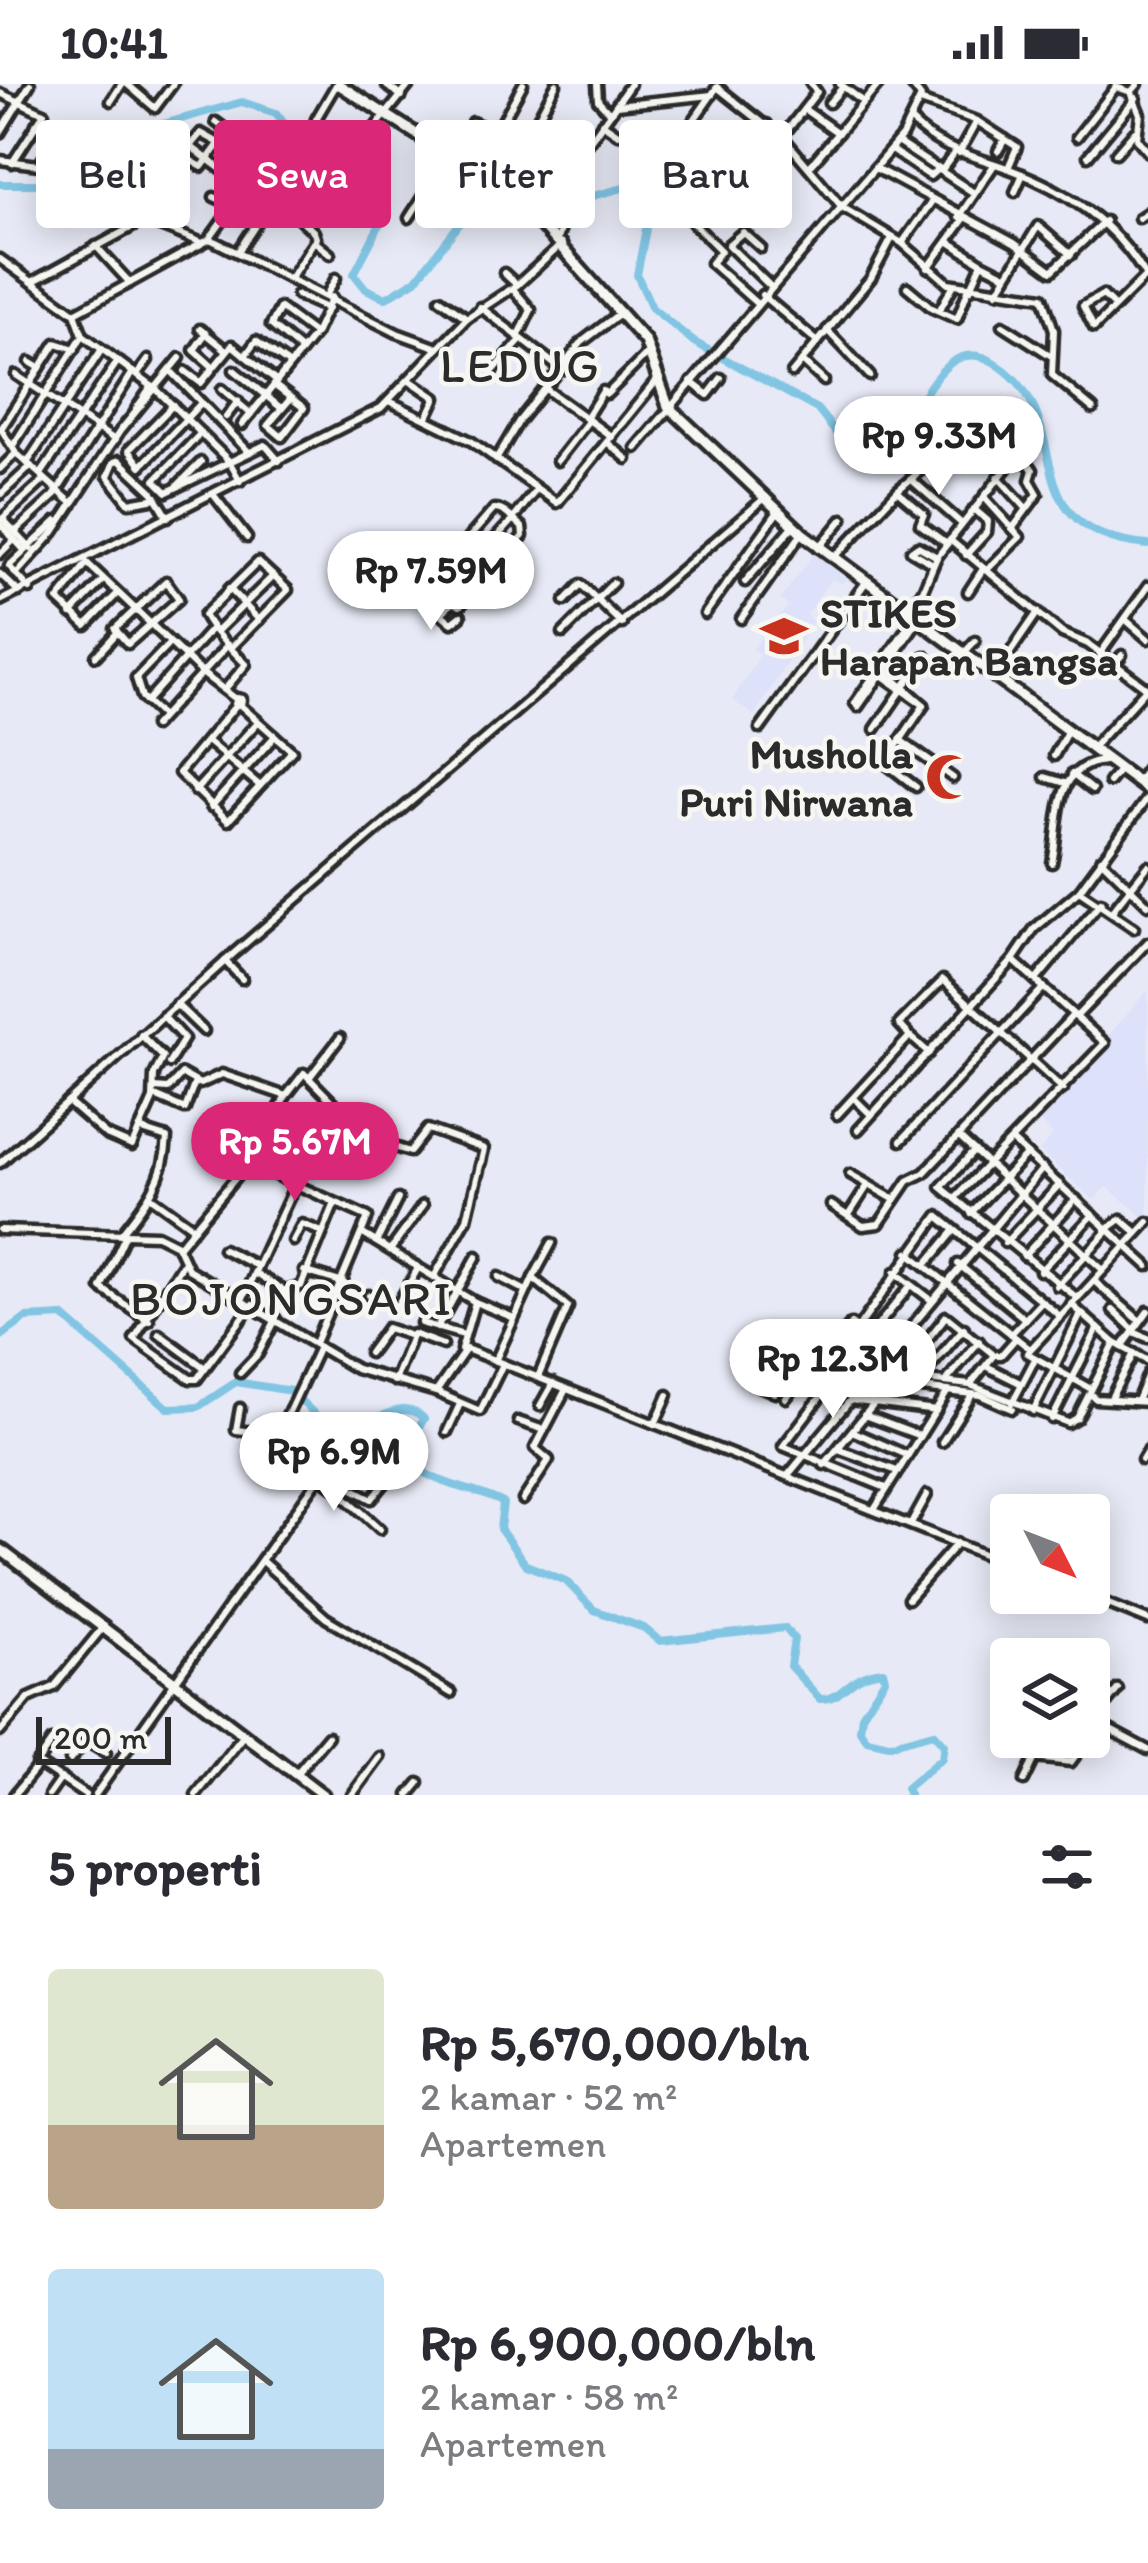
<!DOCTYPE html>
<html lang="id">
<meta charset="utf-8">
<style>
body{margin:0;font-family:Itim,sans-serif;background:#f2f2f3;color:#2b2b33;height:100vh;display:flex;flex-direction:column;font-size:45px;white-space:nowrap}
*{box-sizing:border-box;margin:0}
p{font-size:39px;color:#7c7c81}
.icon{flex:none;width:66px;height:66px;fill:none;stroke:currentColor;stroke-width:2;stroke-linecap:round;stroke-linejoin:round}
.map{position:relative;height:1711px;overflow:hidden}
.details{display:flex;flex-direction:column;background:#fff;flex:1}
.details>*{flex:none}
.banner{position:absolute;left:36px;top:36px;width:1077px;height:108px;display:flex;gap:24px}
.needle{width:78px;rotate:132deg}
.tools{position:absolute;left:990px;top:1410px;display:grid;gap:24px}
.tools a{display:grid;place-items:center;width:120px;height:120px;border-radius:12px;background:#fff;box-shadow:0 6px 30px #0003;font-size:60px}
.scale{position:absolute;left:36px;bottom:30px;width:135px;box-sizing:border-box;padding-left:12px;border:6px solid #2b2b2b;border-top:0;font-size:33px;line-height:42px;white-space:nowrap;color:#2b2b2b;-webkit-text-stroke:9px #f6f6f2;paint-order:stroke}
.price{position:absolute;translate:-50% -102px;padding:0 27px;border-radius:42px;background:#fff;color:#222;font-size:39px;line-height:78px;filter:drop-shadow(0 3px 6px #0008)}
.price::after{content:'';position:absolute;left:50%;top:72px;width:36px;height:27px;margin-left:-18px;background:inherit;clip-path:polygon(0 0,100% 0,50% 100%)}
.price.current{background:#db2777;color:#fff}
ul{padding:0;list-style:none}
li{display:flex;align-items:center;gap:36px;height:300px;padding:0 48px}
li span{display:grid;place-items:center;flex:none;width:336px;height:240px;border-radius:12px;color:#555}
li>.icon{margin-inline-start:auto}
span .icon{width:144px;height:144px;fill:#fffc;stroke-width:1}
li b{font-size:51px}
h2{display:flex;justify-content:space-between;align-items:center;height:144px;padding:0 48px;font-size:51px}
.pill{padding:0 42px;border-radius:12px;background:#fff;box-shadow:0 6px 30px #0003;font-size:42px;line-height:108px}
.pill.current{background:#db2777;color:#fff}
.status{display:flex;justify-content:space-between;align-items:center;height:84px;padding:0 60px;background:#fff;direction:ltr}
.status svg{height:33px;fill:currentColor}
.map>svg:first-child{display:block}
.built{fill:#dde1f9}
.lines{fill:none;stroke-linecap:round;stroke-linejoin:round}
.river{stroke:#82c5e3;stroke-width:8}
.minor-casing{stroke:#2b2b2b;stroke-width:15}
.major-casing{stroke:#2b2b2b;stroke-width:18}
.minor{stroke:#f6f6f2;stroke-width:6}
.major{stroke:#f6f6f2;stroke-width:9}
.labels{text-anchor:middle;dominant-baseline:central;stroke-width:9;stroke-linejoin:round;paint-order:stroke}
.poi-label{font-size:42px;font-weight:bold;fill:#2b2b2b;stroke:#f6f6f2;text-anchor:start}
.quarter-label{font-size:48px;letter-spacing:3px;fill:#2b2b2b;stroke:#f6f6f2}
</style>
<div class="status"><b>10:41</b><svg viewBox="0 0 49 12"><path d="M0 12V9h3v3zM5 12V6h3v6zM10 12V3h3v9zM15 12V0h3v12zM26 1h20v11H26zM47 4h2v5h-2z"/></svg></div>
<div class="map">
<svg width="1148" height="1711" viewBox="0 0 1148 1711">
<rect width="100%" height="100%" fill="#e7eaf6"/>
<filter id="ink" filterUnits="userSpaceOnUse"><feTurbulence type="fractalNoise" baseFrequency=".00833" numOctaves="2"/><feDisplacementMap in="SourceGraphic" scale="24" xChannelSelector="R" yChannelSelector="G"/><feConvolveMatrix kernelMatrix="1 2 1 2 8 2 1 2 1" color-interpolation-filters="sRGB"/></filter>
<g filter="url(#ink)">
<g class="built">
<polygon points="814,470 846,495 841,500 832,494 806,531 813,538 754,631 732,616 760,571 752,565 788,522 780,515"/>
<polygon points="1148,906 1148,1137 1107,1103 1094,1116 1039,1067 1053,1051 1036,1034"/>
</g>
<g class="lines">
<g class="river">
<path d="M0,100h47l55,-30 18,-18 122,-34 34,11 28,36 73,55 2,22 -25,48 12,15 20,9 30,-18 55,-71 62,-19 44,10 50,-13 24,16 -14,72 15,33 42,34 123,67 41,51c11,-3 25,-6 34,-14 26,-28 50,-117 103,-83 88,55 11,169 153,182"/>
<path d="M0,1253l26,-19 37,-2 105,92 30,-1 38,-25 55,9 45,44c28,-4 65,-42 88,-16l-19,29c11,38 68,37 98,55l-3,26 26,36 40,16 28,29 50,18 16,13 125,-13 9,11 -4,27 30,33c24,2 25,-24 63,-28l2,8 -23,36 -2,15 7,10 22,5 44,-12 11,12 -2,13 -36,30 3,7"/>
</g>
<defs>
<g id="minor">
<polyline points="127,0 155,24 173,0"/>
<polyline points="597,0 598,16 609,28"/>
<polyline points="840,0 861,16"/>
<polyline points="1138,0 1131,8 1140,30 1137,55 1148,68"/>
<polyline points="336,1 316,35 351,74 410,0"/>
<polyline points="387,2 402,12"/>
<polyline points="0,9 44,29 12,79"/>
<polyline points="111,17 122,0"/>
<polyline points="920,17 977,37 1017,63 1008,84"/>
<polyline points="829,19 842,4"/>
<polyline points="616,21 630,0"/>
<polyline points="804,25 838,49"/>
<polyline points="537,36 556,0"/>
<polyline points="216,38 265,74"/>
<polyline points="472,38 495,48"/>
<path d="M912,38c29,29 64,34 100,48 59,22 106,56 136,110"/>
<polyline points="602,39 618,50"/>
<polyline points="0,49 30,0"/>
<polyline points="782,53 817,8 811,0"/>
<polyline points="1077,53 1116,3 1131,8"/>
<polyline points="897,58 974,109"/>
<polyline points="170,62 183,71 190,62 225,88 247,59"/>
<polyline points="190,62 201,49 219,59 314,148 316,154 291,193"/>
<polyline points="273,65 287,80"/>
<polyline points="891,66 930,92 939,84"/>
<polyline points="998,67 1005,55"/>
<polyline points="486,68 513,79"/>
<polyline points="959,69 977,37"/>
<polyline points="1116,69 1135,47"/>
<polyline points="635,70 658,86"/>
<polyline points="670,71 681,77"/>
<polyline points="183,72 202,83 229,46"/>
<polyline points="1088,72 1136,14"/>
<polyline points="0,76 39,81 55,55 36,40"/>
<polyline points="479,80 523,0"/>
<polyline points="810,82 879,0"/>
<polyline points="734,84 765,110 773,103"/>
<polyline points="877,85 1014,159 1052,187 1105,137"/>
<polyline points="942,86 955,68"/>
<polyline points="433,96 448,106"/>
<polyline points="652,96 717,3 788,59 842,123 902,159 948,199 1043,213 1054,246 1052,291 1093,325"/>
<polyline points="571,97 582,68 616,21 712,11"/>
<polyline points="269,102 280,91"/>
<polyline points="1015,108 1023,90"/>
<polyline points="214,113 230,120"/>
<polyline points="676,114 688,124 716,91 725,96 767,40"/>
<polyline points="959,133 994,81"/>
<polyline points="409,134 449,71"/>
<polyline points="1139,134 1148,128"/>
<polyline points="210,154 278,60"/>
<polyline points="557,155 566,131"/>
<polyline points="314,157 330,170"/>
<polyline points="948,157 982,179 970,206"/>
<polyline points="903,158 932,117"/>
<polyline points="96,162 130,199"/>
<polyline points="761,164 743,148 728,161 770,202"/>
<polyline points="239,166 276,110"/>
<polyline points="721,167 693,139 724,96"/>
<polyline points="720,168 711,179 756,219"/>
<polyline points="0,175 75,229 83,251 158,307 229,377 240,397"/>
<polyline points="982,179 1006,191"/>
<polyline points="928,184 964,135"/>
<polyline points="504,189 517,201"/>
<polyline points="32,198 145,136 200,158"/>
<polyline points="907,203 932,224 957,235 968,206"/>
<polyline points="513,205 531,226 518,253"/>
<polyline points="997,208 1038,142 1071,171"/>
<polyline points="327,210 336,194"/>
<polyline points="297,211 328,225"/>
<polyline points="762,211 818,258"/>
<polyline points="440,215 467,234"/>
<polyline points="480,223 562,286"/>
<polyline points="941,223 953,202"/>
<polyline points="1115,223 1103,211 1083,222 1094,244 1145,193"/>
<polyline points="75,229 210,155 397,249 438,264"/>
<polyline points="1003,241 1050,271"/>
<polyline points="200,245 225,265"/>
<polyline points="827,246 870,292"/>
<polyline points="206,249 194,266 213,283"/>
<polyline points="301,266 271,241 280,224 315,250"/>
<polyline points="245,272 256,257 290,281"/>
<polyline points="802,277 824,297"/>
<polyline points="30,278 40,284"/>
<polyline points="234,286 281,324"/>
<polyline points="494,286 521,256"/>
<polyline points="171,287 249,368"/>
<polyline points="185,287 201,299 232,261 276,297"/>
<polyline points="792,289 871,194 892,154"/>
<polyline points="16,291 115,356"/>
<polyline points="137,291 148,276"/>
<polyline points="411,297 436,314 427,333"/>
<polyline points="691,298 708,311 721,294"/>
<polyline points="274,301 304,324 282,353 268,341 291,314"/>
<polyline points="222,305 251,330"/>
<polyline points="547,306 612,353"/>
<polyline points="391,318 471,357 557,419 658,295"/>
<polyline points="173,321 129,366 141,382 201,319"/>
<polyline points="136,325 152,302"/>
<polyline points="936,330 935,340 949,362"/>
<polyline points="226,333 238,317"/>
<polyline points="586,334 603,307 607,310 648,269"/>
<polyline points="242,341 315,250 332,213"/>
<polyline points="964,348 978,364 991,364"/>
<polyline points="201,349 155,396 167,408 265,361 279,377"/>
<polyline points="608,359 627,375"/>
<polyline points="14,360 83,251"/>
<polyline points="636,364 902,52 921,13 911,0"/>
<polyline points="496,376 519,337 582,258 620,229"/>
<polyline points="557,377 589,336"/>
<polyline points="27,379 102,265"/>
<polyline points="0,385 16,369"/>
<polyline points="41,390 118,277"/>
<polyline points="998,393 1026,424"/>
<polyline points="913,397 962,440"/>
<polyline points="178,401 201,378"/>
<polyline points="898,408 924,430 920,440 947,460"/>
<polyline points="213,410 247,454"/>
<polyline points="0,411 31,382"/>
<polyline points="984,413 1020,453 986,487"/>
<polyline points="157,414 129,419 108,392 114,378 119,376 153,408 168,433"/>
<polyline points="73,420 16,369 1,345 56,259 75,265"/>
<polyline points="2,435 43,397"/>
<polyline points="3,435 31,465"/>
<polyline points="0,440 24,466"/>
<polyline points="1012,445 1038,410 1030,396 1033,386 1020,367"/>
<polyline points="15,448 54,412 133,288"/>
<polyline points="950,456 1062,549 1088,560 1148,605"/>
<polyline points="819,464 843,435"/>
<polyline points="0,470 14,456"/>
<polyline points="966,471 987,448 988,437 974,425"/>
<polyline points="834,474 898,406 987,330 1020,367 937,473 923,506 905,528"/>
<polyline points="87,479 202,589 154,642"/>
<polyline points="87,479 58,516 86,542 117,510"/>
<polyline points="933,480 911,467 918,462 937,473"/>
<polyline points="0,490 19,508"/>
<polyline points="16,490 54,448 120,347 180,274"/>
<polygon points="166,497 179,515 128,560 115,545"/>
<polyline points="745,498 794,441"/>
<polyline points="229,504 259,536"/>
<polyline points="30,505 9,482 57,437"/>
<polyline points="968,508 983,485"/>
<polyline points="0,517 381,324 467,234 517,201 562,160"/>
<polyline points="565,517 581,500 622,540"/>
<polyline points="451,520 441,530 452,539 461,532"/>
<path d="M434,524l9,-10 17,8 63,-70 -1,-9c-8,-6 -18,-19 -28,-18l-61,70 -1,10 11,9 70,-79 24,-30"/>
<polyline points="71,530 103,496"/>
<polyline points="705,530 779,426"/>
<polyline points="741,535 802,449"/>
<polyline points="1126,536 1148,555"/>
<polyline points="216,548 273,492"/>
<polyline points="563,549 613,499"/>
<polyline points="228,561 202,589 236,615"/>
<polyline points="963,570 975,557"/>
<polyline points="1100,570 1148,502"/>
<polyline points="96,572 116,550"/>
<polyline points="1113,581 1122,571"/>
<polyline points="884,586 924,621"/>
<polyline points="883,592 924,621"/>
<polyline points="994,592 1038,528"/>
<path d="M225,605l21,-25 -1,-1c-15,-15 -31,-30 -41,-48l54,-53 30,28 -57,58"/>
<polygon points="237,614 242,615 241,621 235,620"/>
<polyline points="146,618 212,544"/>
<polyline points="855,619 858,623 917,538"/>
<polyline points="855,619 913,535"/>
<polyline points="236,621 179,689 228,737 292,667 240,621"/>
<polyline points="162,632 142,613 136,594 167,562"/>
<polyline points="760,645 866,498"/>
<polyline points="875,645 925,572"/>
<polyline points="900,656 953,694"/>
<polyline points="207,657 259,701"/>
<polyline points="1092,664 1146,605"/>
<polyline points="1054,672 1068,646"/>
<polyline points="1072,690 1092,706"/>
<polyline points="1045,693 1065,699"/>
<polyline points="1109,698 1120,685"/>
<polyline points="1137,698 1148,683"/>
<polyline points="916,703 885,679 924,621"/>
<polyline points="195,707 257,639"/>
<polyline points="211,723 275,652"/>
<polyline points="1101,775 1148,821"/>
<path d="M1052,779c9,-39 -1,-97 52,-102"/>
<polyline points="1079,807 1134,844"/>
<polyline points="1112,827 1148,782"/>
<polyline points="225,877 242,895"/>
<polyline points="1036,896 1101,818"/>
<polyline points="176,920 204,947"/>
<polyline points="163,932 184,955 169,979"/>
<polyline points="1076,933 1148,858"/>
<polyline points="910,952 929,969"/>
<polyline points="309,994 340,954"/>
<polyline points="155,1004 168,1005 182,990 200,1000 222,990 286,1012 248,1079 178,1163"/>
<polyline points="155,1012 185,1025 195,998"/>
<polyline points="286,1012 304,989 369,1055 410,1068 428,1045 484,1065 467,1135 434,1193"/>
<polyline points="854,1014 871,1031"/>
<polyline points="68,1018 106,1051 132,1062 153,1015 154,991 163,973 141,951"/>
<polyline points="837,1031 910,952 899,940 943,896 1063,1005"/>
<polyline points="858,1046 1013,876 1034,845 1079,807 1148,713"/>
<polyline points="959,1053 1103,1186"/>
<polyline points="901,1057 1044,903"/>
<polyline points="1012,1057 1148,1182"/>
<polyline points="974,1067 941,1103 1076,1213"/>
<polyline points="0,1079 233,870 766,413"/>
<polyline points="248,1079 368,1133 315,1259"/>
<polyline points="850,1090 895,1116"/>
<polyline points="151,1113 194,1144"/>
<polyline points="955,1114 1105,959 1013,876"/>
<polyline points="831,1121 863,1142 879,1140 908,1097 924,1089 1073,931"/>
<polyline points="971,1129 1025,1072"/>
<polyline points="848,1132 868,1101"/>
<polyline points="0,1146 157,1151 177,1161 188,1185 356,1285 436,1308 466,1265 1011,1481"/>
<polyline points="1106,1146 1121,1135 1136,1148"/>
<path d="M121,1150c25,-31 44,-55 46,-96l-28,-9"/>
<polyline points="363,1150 475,1218 461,1266"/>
<polyline points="125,1152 101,1204 149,1237"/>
<polyline points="293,1157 302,1140 322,1148"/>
<polyline points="377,1157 398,1115"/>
<polyline points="1005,1159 1060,1100"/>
<polyline points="223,1165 257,1182"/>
<polyline points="391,1165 423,1121"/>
<polyline points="908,1168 1030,1265"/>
<polyline points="1024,1172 1076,1115"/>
<polyline points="182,1180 134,1255 190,1295 197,1295 252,1221"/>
<polyline points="958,1180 1025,1235"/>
<polyline points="926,1181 954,1147"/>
<polyline points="304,1187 344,1199"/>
<polyline points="1040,1187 1093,1131"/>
<polyline points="895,1188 930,1215"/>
<polyline points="254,1189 287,1208"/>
<polyline points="499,1193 526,1207"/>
<polyline points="533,1194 552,1159"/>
<polyline points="1094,1197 1140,1237"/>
<polyline points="1057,1202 1107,1148"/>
<polyline points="289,1206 301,1202 335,1119"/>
<polyline points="369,1211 397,1222 418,1184"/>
<polyline points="242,1216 295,1101"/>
<polyline points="475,1218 514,1234"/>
<polyline points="1071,1220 1115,1259 1148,1277"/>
<polyline points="1113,1226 1134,1246"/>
<polyline points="421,1239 464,1251"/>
<polyline points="437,1244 477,1172"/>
<polyline points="858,1244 938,1132 1060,1232"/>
<polyline points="1133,1248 1148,1254"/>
<polyline points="159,1250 205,1284"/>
<polyline points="1011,1250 1041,1218"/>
<polyline points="1122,1263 1148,1227"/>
<polyline points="888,1267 851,1240 816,1283 970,1301 1068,1339 1077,1334 1115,1259"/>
<polyline points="369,1269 387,1244 411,1252"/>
<polyline points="994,1271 1001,1271 1016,1254"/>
<polyline points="495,1277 533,1194 568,1223 538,1293"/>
<polyline points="986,1282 1022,1300"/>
<polyline points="840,1288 911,1201"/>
<polyline points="240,1289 258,1270 276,1235"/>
<polyline points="788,1294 764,1283 755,1300 775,1309 790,1292 805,1290 980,1311 1012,1325"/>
<polyline points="835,1294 783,1362 886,1404"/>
<polyline points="896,1295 946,1232 994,1271 970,1301"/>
<polyline points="920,1295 964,1244"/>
<polyline points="947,1296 979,1257"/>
<polyline points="394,1297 413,1250 443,1261"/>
<polyline points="1091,1305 1027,1269 1148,1138"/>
<polyline points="436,1308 480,1327 503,1280"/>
<polyline points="1090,1310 1096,1315 1148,1318"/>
<polyline points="786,1314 803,1293"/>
<polyline points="1111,1314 1134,1269"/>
<polyline points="850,1316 936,1327"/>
<polyline points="1137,1317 1148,1290"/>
<polyline points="1012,1319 1034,1277"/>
<polyline points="540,1322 553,1299"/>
<polyline points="240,1324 236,1346 254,1348 274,1360"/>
<polyline points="1033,1327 1081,1230"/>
<polyline points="864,1331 920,1352"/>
<polyline points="1052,1335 1098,1244"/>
<polyline points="518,1337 544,1346"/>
<polyline points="655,1340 668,1311"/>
<polyline points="852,1347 907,1371"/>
<polyline points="447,1348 460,1320"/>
<polyline points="942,1358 972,1311"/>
<polyline points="838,1365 897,1387"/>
<polyline points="1142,1376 1148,1366"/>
<polyline points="824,1381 874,1320"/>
<polyline points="788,1391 1043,1084"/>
<polyline points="321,1394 345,1411 393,1341"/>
<polyline points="353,1405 372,1415 392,1390 371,1377"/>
<polyline points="345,1413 380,1445"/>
<polyline points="523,1416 549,1376 535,1364 566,1305"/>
<polyline points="874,1426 948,1307"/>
<polyline points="911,1440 927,1411"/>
<polyline points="263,1478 326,1534 451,1609"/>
<polyline points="1081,1509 1148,1536"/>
<polyline points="908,1515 957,1459"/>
<polyline points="1096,1642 1097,1631 1118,1605"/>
<polyline points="0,1648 29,1614 54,1603 104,1542"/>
<polyline points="1089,1652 1101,1641 1148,1666"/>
<polyline points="1042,1653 1079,1668"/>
<polyline points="70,1676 86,1657 106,1669"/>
<polyline points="36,1680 52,1657 74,1670"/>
<polyline points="296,1690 328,1652"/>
<polyline points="1024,1697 1035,1674 1071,1678 1089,1653"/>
<polyline points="14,1711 39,1680 85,1711"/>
<polyline points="49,1711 61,1694"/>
<polyline points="95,1711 320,1393 274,1360 319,1263"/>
<polyline points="196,1711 243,1652"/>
<polyline points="352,1711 380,1673"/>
<polyline points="409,1711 419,1699"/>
</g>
<g id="major">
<polyline points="338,0 440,65 499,94 645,257 668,322 802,449 1148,706"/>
<polyline points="0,1465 323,1711"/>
</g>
</defs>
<use href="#minor" class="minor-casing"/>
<use href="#major" class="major-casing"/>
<use href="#minor" class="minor"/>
<use href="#major" class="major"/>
</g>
</g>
<defs>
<symbol id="university-bare" viewBox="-9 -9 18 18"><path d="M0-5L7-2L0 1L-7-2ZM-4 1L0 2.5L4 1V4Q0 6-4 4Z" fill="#c8321e" stroke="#f6f6f2" stroke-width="2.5" paint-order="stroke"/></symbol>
<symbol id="mosque-bare" viewBox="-9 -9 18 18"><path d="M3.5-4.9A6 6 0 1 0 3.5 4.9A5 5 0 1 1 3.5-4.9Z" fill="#c8321e" stroke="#f6f6f2" stroke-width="2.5" paint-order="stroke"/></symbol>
</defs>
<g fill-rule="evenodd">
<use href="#university-bare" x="751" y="519" width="66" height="66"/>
<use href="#mosque-bare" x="916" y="660" width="66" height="66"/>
</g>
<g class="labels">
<g class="poi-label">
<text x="820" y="528">STIKES<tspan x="820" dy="48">Harapan Bangsa</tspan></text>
<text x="913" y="669" text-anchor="end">Musholla<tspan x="913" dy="48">Puri Nirwana</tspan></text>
</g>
<g class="quarter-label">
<text x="521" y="281">LEDUG</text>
<text x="292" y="1214">BOJONGSARI</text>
</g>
</g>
</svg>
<div class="tools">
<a><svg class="needle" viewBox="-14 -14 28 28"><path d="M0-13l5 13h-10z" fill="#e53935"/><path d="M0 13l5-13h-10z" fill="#7c7c81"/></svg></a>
<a><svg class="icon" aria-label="layers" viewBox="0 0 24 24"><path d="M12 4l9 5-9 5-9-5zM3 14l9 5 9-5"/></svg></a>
</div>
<div class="scale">200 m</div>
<b class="price" style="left:939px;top:414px">Rp 9.33M</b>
<b class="price" style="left:431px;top:549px">Rp 7.59M</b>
<b class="price current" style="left:295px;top:1120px">Rp 5.67M</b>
<b class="price" style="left:833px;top:1337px">Rp 12.3M</b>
<b class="price" style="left:334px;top:1430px">Rp 6.9M</b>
<div class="banner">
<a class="pill">Beli</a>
<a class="pill current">Sewa</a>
<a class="pill">Filter</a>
<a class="pill">Baru</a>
</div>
</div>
<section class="details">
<h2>5 properti<svg class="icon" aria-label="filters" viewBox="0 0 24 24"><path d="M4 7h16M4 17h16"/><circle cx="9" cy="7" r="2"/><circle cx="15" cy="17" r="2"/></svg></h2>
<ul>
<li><span style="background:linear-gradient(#dfe7d0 65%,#b9a48a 0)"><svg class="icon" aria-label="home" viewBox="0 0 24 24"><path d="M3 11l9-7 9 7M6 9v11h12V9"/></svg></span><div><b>Rp 5,670,000/bln</b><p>2 kamar · 52 m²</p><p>Apartemen</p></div></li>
<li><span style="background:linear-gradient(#bfe0f5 75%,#9aa5b1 0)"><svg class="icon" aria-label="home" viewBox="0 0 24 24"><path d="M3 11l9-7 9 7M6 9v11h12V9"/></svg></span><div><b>Rp 6,900,000/bln</b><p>2 kamar · 58 m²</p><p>Apartemen</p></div></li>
</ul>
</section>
